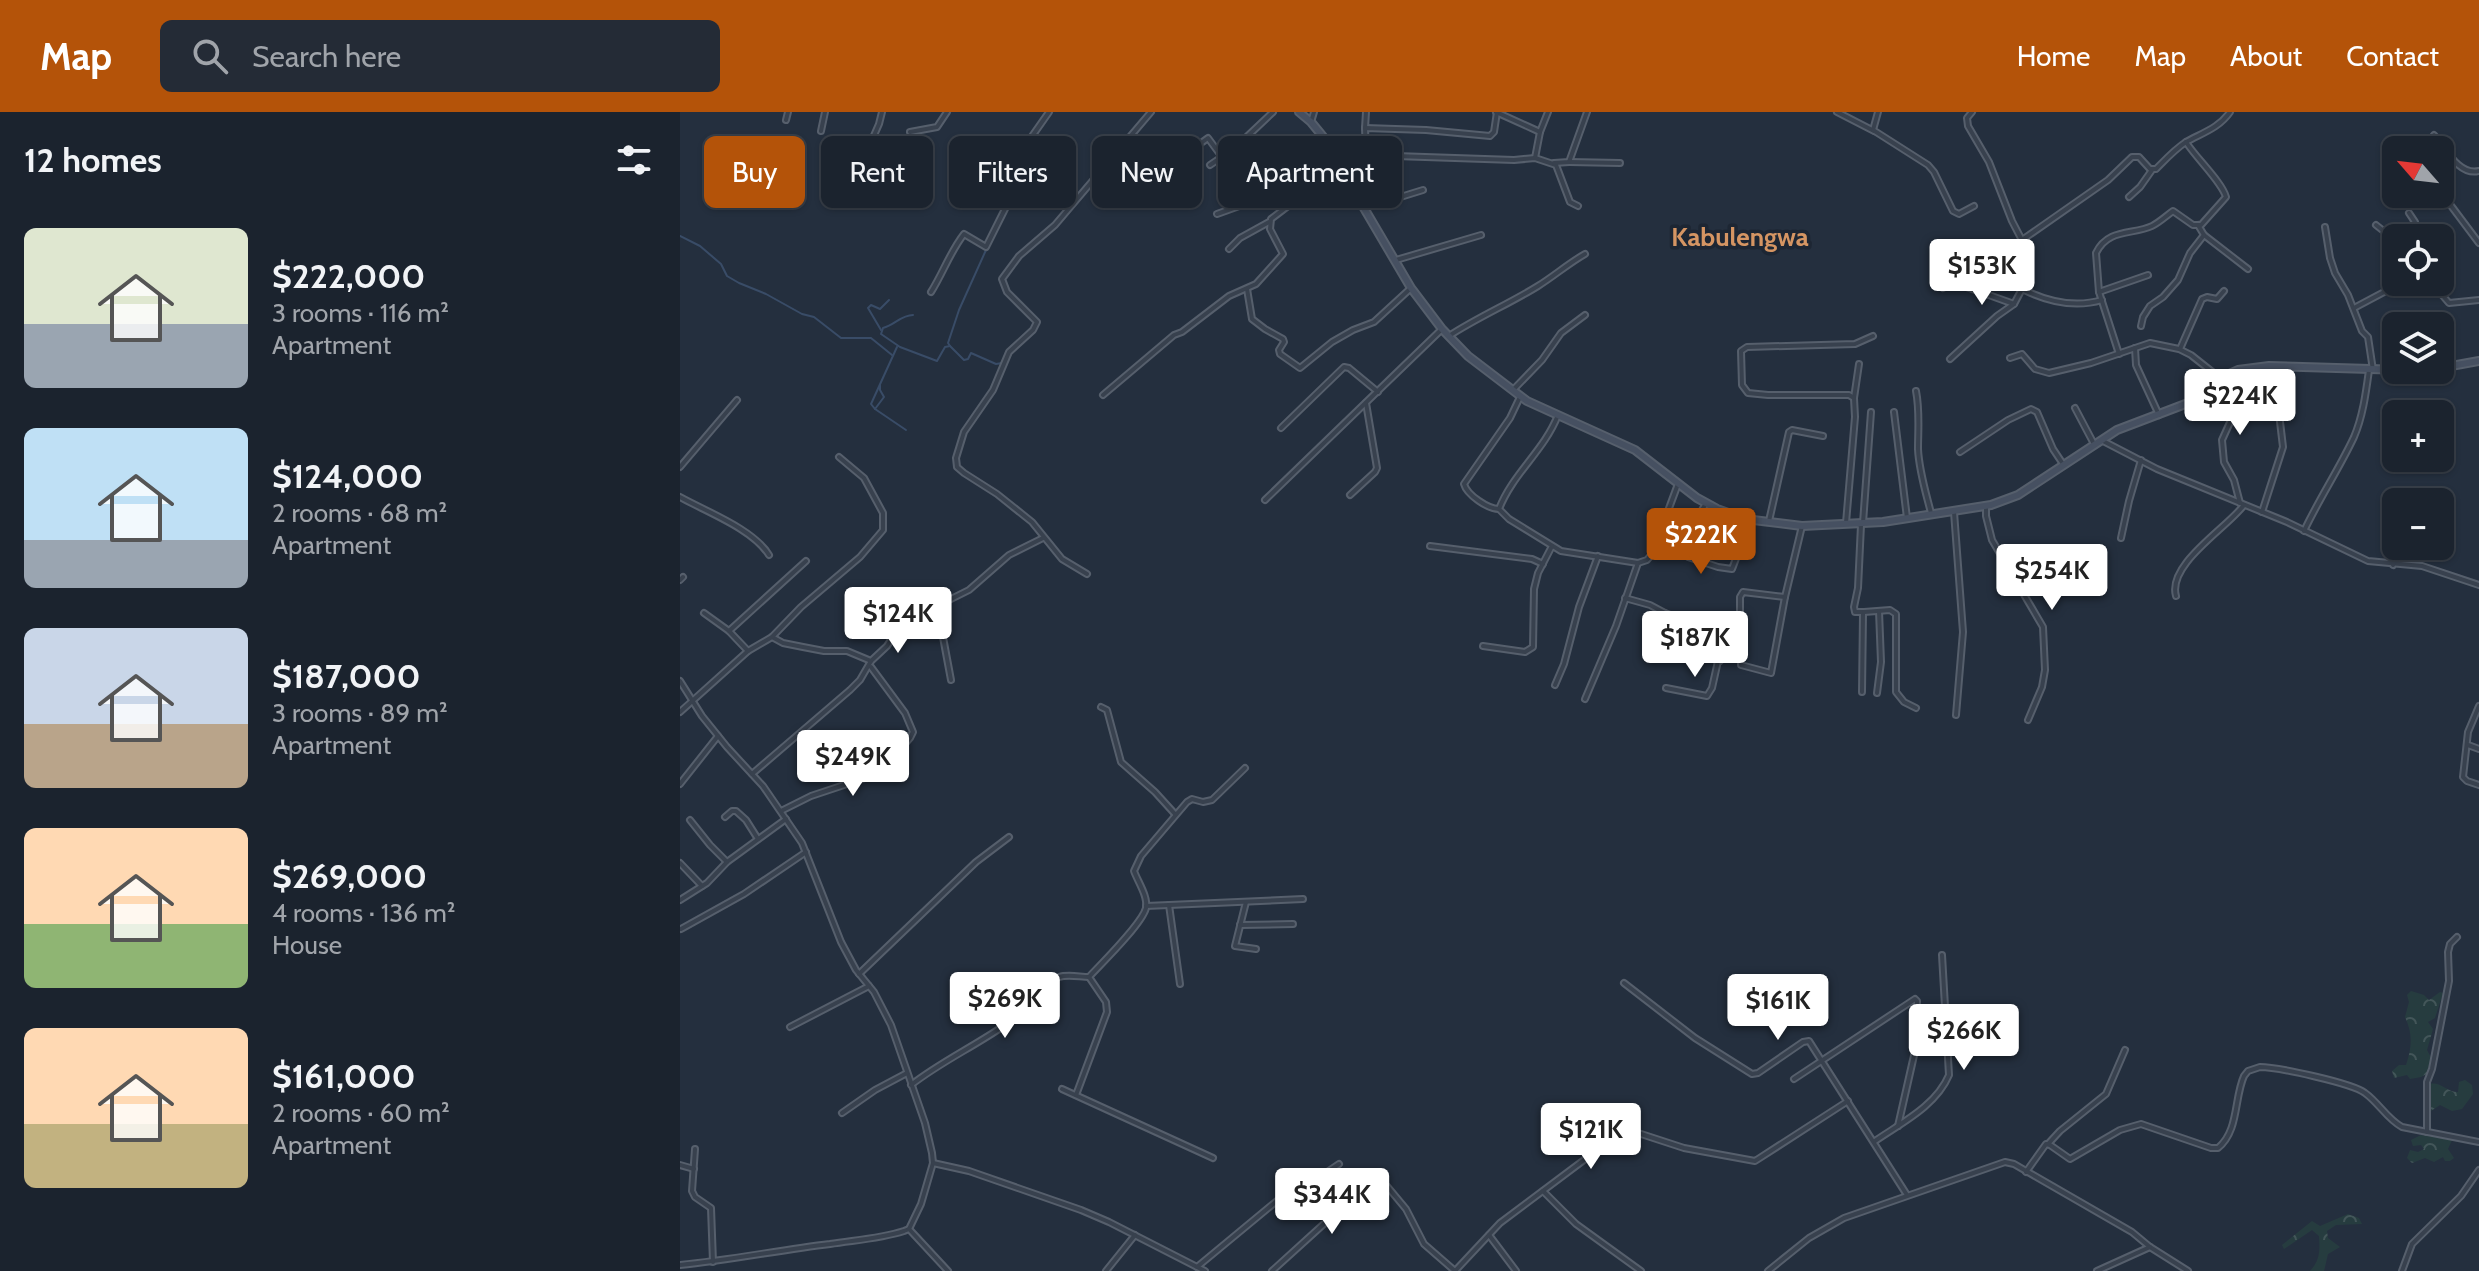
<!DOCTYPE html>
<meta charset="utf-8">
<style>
body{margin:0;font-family:Cabin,sans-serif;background:#242b36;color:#f1f3f6;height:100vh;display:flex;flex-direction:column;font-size:30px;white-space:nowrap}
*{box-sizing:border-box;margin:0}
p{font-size:26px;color:#a0a4aa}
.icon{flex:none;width:44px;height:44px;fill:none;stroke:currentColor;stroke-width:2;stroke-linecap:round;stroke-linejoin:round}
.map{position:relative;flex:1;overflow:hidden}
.panel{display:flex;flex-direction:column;background:#1b232e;width:680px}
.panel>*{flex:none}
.guide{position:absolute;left:24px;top:24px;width:760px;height:72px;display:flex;gap:16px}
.needle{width:52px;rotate:298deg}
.controls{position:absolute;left:1702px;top:24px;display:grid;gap:16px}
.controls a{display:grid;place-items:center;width:72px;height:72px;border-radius:12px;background:#1b232e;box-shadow:0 2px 6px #0004,0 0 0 2px #39404a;font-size:40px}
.price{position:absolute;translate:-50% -68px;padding:0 18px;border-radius:8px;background:#fff;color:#222;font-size:26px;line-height:52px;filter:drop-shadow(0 2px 4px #0008)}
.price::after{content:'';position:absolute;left:50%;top:48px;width:24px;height:18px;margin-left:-12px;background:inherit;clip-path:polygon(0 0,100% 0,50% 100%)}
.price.selected{background:#b45309;color:#fff}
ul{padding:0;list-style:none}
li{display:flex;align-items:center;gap:24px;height:200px;padding:0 24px}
li span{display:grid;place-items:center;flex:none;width:224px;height:160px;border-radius:12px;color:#555}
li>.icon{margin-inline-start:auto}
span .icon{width:96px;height:96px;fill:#fffc;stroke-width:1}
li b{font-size:34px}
h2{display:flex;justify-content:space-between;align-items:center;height:96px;padding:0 24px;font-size:34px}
.pill{padding:0 28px;border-radius:12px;background:#1b232e;box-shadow:0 2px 6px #0004,0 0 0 2px #39404a;font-size:28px;line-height:72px}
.pill.selected{background:#b45309;color:#fff}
header{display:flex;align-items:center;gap:48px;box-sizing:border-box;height:112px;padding:0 40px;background:#b45309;color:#fff}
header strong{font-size:38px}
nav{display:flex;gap:44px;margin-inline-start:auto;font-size:28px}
.search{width:560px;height:72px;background:#242b36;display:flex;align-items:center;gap:20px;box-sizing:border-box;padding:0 28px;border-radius:12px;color:#a0a4aa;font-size:30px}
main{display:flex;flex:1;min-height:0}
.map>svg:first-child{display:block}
.forest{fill:url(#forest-crowns)}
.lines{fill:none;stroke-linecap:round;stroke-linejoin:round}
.stream{stroke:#394c67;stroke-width:2}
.street-casing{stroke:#565f6c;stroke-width:8}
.secondary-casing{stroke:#565f6c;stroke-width:10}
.street{stroke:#38414e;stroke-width:4}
.secondary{stroke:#465061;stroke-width:6}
.labels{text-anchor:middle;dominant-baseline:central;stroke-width:7;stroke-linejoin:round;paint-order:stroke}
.quarter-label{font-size:26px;font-weight:bold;fill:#d59563;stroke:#1d2633}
</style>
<header>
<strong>Map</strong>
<div class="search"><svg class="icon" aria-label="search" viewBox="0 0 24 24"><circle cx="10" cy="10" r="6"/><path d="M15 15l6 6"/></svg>Search here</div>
<nav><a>Home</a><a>Map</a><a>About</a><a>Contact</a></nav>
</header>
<main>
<section class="panel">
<h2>12 homes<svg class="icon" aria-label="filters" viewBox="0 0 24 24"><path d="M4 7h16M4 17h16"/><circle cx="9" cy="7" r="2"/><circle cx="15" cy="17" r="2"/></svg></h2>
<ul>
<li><span style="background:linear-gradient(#dfe7d0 60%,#9aa5b1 0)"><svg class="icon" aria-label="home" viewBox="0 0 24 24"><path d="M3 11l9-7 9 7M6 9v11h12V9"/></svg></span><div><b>$222,000</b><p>3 rooms · 116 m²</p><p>Apartment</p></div></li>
<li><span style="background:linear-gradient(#bfe0f5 70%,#9aa5b1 0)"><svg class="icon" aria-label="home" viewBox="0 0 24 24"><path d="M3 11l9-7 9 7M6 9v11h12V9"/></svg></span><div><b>$124,000</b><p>2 rooms · 68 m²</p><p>Apartment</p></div></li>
<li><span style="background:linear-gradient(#c9d6e8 60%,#b9a48a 0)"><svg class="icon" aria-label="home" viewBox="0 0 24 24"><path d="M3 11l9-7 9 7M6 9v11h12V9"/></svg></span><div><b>$187,000</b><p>3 rooms · 89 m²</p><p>Apartment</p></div></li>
<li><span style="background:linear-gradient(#ffd9b3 60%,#8fb573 0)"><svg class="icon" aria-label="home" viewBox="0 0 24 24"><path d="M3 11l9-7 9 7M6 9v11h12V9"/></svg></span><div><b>$269,000</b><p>4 rooms · 136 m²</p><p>House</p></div></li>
<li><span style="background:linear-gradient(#ffd9b3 60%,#c2b280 0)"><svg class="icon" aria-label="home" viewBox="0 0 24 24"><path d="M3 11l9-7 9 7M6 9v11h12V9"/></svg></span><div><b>$161,000</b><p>2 rooms · 60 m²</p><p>Apartment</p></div></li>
</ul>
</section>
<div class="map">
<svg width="1799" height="1159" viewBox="0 0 1799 1159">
<defs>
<pattern id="forest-crowns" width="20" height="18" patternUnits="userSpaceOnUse" patternTransform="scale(2)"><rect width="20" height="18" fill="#263c3f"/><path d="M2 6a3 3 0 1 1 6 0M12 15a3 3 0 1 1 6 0" fill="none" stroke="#435659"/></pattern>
</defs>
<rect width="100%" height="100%" fill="#242f3e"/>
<g class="forest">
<path d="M1731,879l13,4 5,5 11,-8 3,1 -8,25 -7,4 5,7 -6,21 8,15 -1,5 -13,7 -11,2 -3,-4 -13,3 -2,-7 7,-6h7c6,-18 7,-31 -1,-48l4,-15 -2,-7z"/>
<path d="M1785,968l7,5 1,9 -11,15 -10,2 -12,-6 -9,6 -3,-3 1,-24c12,-3 17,8 29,8l1,-10z"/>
<polygon points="1741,1023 1772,1028 1768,1037 1774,1046 1770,1049 1765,1049 1763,1045 1754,1050 1745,1046 1732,1051 1727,1046 1730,1038 1738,1040 1744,1037 1741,1033 1733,1034 1731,1028"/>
<path d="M1668,1102l11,4 3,6 -26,1 -9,6 1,7 12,9 -12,7 -4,17h-14c10,-11 10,-20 9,-35l-7,-6 -28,19 -2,-4 30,-24 8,5z"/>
</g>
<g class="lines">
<g class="stream">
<polyline points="0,124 20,134 41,152 47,164 59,171 86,182 122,202 134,205 161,226 191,226 212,243"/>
<path d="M233,203c-12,0 -18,10 -30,13l-2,6 19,13 37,14 8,-14 5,-1 -2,-3 11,-33 27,-60"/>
<polyline points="201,218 188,196 191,193 200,197 209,188"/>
<polyline points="270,234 284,248 288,247 291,241 316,252 322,251"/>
<polyline points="200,273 200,278 204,285 195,297 226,318"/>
<polyline points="195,297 191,292 217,235"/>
</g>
<defs>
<g id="street">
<polyline points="816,0 860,20"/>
<polyline points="1157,0 1194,19"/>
<polyline points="1198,0 1193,18 1248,53 1254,60 1273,99 1279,102 1294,94"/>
<polyline points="106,8 108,0"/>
<polyline points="631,10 634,0"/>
<polyline points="685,16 686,0"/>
<polyline points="141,19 145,0"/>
<polyline points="230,20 257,15 267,0"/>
<path d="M1754,23c12,14 25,41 45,36"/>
<polyline points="686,43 685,16 746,18 810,24 814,20 817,0"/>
<polyline points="503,44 528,26 542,45"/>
<polyline points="855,46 860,20 868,0"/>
<polyline points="662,48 671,44 686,43 834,48 855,46 876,53 890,90 898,94"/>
<polyline points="889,50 940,51"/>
<polyline points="874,51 889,50 907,0"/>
<polyline points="530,53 555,36 593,0"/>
<polyline points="180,69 188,37 199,12 202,0"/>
<polyline points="1760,79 1799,131"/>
<polyline points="1449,85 1460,75 1472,58"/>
<polyline points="685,96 743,78"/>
<polyline points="537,102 587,84 609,92"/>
<polyline points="1518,113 1524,123 1568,157"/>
<polyline points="1696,113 1716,129"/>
<polyline points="1645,115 1650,146 1655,161 1668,183 1682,219 1688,225 1693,258"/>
<polyline points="1719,126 1735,110 1729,101"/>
<path d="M1342,128l86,-60 24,-23h7l11,12h6c9,-9 19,-20 30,-27 16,-9 33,-14 44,-30"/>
<polyline points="549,137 560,126 589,110"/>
<polyline points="716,148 801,123"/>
<polyline points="1751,170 1769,191 1799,188"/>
<polyline points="1263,176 1270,172 1278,172 1334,192"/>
<polyline points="567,177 572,207 585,217 603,227 604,230 599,238 600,242 620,256 652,230 673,218 694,210 731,176"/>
<path d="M1342,177c24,12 53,19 80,11"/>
<path d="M251,180c12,-19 19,-40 33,-58l22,13 41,-82 1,-23 21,-30"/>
<polyline points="1419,180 1468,163"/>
<polyline points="1674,196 1706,179 1718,180 1735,170"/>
<polyline points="1461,214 1463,205 1470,194 1483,185 1498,168 1510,141 1524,123"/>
<path d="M769,224c29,-19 60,-32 89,-50 16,-10 31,-23 47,-32"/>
<polyline points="1455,236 1456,253 1479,303"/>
<polyline points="1500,237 1522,187 1527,185 1537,187 1544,179"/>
<path d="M1439,242l-20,-62 -3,-39c12,-25 37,-18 56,-27 8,-4 14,-10 21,-15l20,14h8l25,-28c-4,-15 -30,-39 -40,-55"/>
<polyline points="1330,246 1342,242 1355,257 1369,261 1411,251 1470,231 1499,237 1511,243 1540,266"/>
<polyline points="1270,247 1317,204 1334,192 1342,177 1348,153 1345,134 1332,109 1309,50 1288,14 1287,6 1292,0"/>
<polyline points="833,278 862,248 881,221 905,203"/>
<path d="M1236,279c4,20 2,39 2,58 1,22 8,44 13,64"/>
<polyline points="423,283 494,223 502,220 549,184 576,172 603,142 590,117 591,107 662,53"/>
<polyline points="1174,286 1179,252"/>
<polyline points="1395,296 1414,332"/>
<polyline points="1214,300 1227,406"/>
<path d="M878,303c-14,36 -45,58 -59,94l10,10 52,32 77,12 9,-3 5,-6 26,-70"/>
<polyline points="601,316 664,255 669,256 698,280"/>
<polyline points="1423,329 1477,357 1607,410 1688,449 1742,454 1799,473"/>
<polyline points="1280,340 1328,308 1351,297 1357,300 1373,337 1383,352"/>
<polyline points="0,355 57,288"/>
<polyline points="670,383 695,360 697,356 686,291"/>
<path d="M0,385c27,15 73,32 89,58"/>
<polyline points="585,388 762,217"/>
<polyline points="1750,390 1751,384"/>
<polyline points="1026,391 1008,423 1005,442 1008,445 1038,455 1052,457 1060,436 1065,407"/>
<polyline points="1560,391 1554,368 1544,350 1542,328 1556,297 1568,258"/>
<polyline points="1306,394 1306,404 1312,428 1363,515 1365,558 1362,575 1348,608"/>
<path d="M819,397c-11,0 -32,-14 -35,-25l46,-66 10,-21"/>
<polyline points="1274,400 1283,520 1276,603"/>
<polyline points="1582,400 1603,335 1598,293 1605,254"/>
<polyline points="1089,409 1109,320 1112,318 1143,324"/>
<polyline points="1166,411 1175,305 1174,286 1169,283 1088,283 1068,281 1062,273 1061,239 1067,235 1175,232 1193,224"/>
<polyline points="1183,411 1191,300"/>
<polyline points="1178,412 1181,413 1178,476 1174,495 1175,500 1183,500 1183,502 1182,580"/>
<path d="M1624,419c15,-32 35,-62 50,-94 9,-21 12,-45 15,-67"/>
<polyline points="1441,426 1449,389 1461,348"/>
<polyline points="750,434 852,447 863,452"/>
<polyline points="1713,453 1720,434"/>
<polyline points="407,462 382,447 352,410 317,382 284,361 277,355 276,346 284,320 313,278 329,240 353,218 357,210 327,180 322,167 339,144 375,113 471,0"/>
<polyline points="0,468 3,465"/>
<path d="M1496,484c-9,-32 51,-68 68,-91"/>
<polyline points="945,486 970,493 985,501 978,529 1040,549 1044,544 1050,506 1060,505 1060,485 1063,480 1105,485"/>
<polyline points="257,493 271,568"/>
<polyline points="1184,500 1210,498 1216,502 1216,580 1224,590 1236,596"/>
<polyline points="24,501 49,519"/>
<polyline points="985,501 1006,509 1049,518"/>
<polyline points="1060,505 1061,553 1091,561 1105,485 1122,414"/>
<polyline points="92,525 103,531 123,535 144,539 167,539 191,549"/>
<polyline points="803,534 845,540 853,535 854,477 858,461 872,434"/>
<polyline points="68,539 49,519 126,449"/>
<path d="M0,569l22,35 25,31 36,39 39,57 39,99 15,28 18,22 17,33 34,98 7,30 1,10 -12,41 -12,25 -5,2c-25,8 -49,9 -74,13 -50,6 -100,16 -150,21"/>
<polyline points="875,573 884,552 899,495 918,444"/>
<polyline points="986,576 1027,584 1032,576 1038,549"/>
<polyline points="1197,581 1201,550 1199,499"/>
<polyline points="905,587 936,514 958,451"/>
<polyline points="1799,594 1788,620 1783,665 1787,669 1799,673"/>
<polyline points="421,595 427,598 441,650 475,680 495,702"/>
<polyline points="0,600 68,539 92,525 121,495 180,445 203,418 203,401 184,366 159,345"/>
<polyline points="1788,633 1799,637"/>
<polyline points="72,662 170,578 180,568 191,549 207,534 214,523 241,497 263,491 289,478 329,443 363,426"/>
<polyline points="0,672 38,624"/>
<polyline points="101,699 131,684 200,661 230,626 233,620 225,601 191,555"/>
<polyline points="45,705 52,699 56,699 66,708 78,727"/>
<polyline points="10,708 30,733 47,750"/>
<polyline points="0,751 22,774"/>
<polyline points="0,788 27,771 47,750 106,707"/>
<polyline points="566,790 555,834 576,837"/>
<polyline points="489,793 500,872"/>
<polyline points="466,794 623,787"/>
<polyline points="560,813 613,812"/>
<polyline points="1,817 64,782 126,740"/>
<polyline points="179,862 296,750 329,725"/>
<path d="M409,865c13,-14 53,-53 57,-69 2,-12 -8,-26 -12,-37l7,-15 46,-54 5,-3 11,3 9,-2 33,-32"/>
<polyline points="944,871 1015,926 1072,962 1078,961 1123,930 1129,929 1227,1083"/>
<polyline points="110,915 189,874"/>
<polyline points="1114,967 1235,887 1237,889 1235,939 1218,1014"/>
<path d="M231,973c38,-30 86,-48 122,-83 8,-8 14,-21 26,-25 9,-3 21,0 30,0"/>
<polyline points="382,977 533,1046"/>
<polyline points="396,983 427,900 426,890 409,865"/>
<polyline points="162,1001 195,978 227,961"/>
<polyline points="1747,1020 1747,970 1752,957 1769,869 1768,840 1770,832 1777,825"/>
<path d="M1195,1029c26,-18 61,-35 74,-66l-7,-120"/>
<polyline points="1368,1032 1380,1019 1426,982 1445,938"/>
<polyline points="15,1037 12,1079 15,1085 31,1096 33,1150"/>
<polyline points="253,1051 289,1059 401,1098 429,1110 525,1159"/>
<polyline points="0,1053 14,1057"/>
<path d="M1346,1060l20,-28 4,1 20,14 50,-29 21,-6 70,24h7c21,-17 16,-50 26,-72l4,-5 12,-4c17,0 92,16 105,26 14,10 22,26 37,34l77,15"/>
<polyline points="863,1079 896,1112 961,1159"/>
<polyline points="229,1117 268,1159"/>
<polyline points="809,1123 836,1159"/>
<polyline points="517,1155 604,1083 613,1077 631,1071 659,1052"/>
<polyline points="426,1159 455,1123"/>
<polyline points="592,1159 646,1110 701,1067 726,1097 744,1132 775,1159"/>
<polyline points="775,1159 820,1111 936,1024 955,1020 1004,1036 1075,1049 1168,989"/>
<polyline points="1088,1159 1129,1126 1164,1106 1325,1050 1334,1052 1452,1120 1470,1135 1508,1159"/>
<polyline points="1417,1159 1470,1135"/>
<polyline points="1722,1159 1732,1132 1781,1084 1799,1058"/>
</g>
<g id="secondary">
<polyline points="619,0 631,10 662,48 681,91 731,176 762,217 788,244 847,289 955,338 1017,386 1037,397 1065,407 1122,414 1203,410 1311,393 1338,383 1437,318 1508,291 1540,266 1558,258 1589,254 1724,258"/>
<polyline points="1760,256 1799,249"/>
</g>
</defs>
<use href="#street" class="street-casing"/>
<use href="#secondary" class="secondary-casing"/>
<use href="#street" class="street"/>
<use href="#secondary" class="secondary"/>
</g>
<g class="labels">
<g class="quarter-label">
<text x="1060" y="125">Kabulengwa</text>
</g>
</g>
</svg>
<div class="controls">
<a><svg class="needle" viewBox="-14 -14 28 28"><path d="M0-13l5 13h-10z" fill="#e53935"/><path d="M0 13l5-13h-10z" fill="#a0a4aa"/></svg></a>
<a><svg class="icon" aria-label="locate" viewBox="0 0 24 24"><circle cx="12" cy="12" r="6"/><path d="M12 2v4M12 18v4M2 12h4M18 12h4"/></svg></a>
<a><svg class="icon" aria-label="layers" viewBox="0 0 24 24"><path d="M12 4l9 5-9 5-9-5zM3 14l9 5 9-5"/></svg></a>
<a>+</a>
<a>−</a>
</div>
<b class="price" style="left:1302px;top:195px">$153K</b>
<b class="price" style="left:1560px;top:325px">$224K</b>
<b class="price selected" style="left:1021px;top:464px">$222K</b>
<b class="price" style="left:1372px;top:500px">$254K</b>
<b class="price" style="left:218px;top:543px">$124K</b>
<b class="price" style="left:1015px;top:567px">$187K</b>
<b class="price" style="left:173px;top:686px">$249K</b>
<b class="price" style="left:325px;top:928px">$269K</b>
<b class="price" style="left:1098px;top:930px">$161K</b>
<b class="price" style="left:1284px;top:960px">$266K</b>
<b class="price" style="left:911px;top:1059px">$121K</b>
<b class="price" style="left:652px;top:1124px">$344K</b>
<div class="guide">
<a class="pill selected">Buy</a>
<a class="pill">Rent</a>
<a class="pill">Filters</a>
<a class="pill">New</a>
<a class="pill">Apartment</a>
</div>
</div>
</main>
